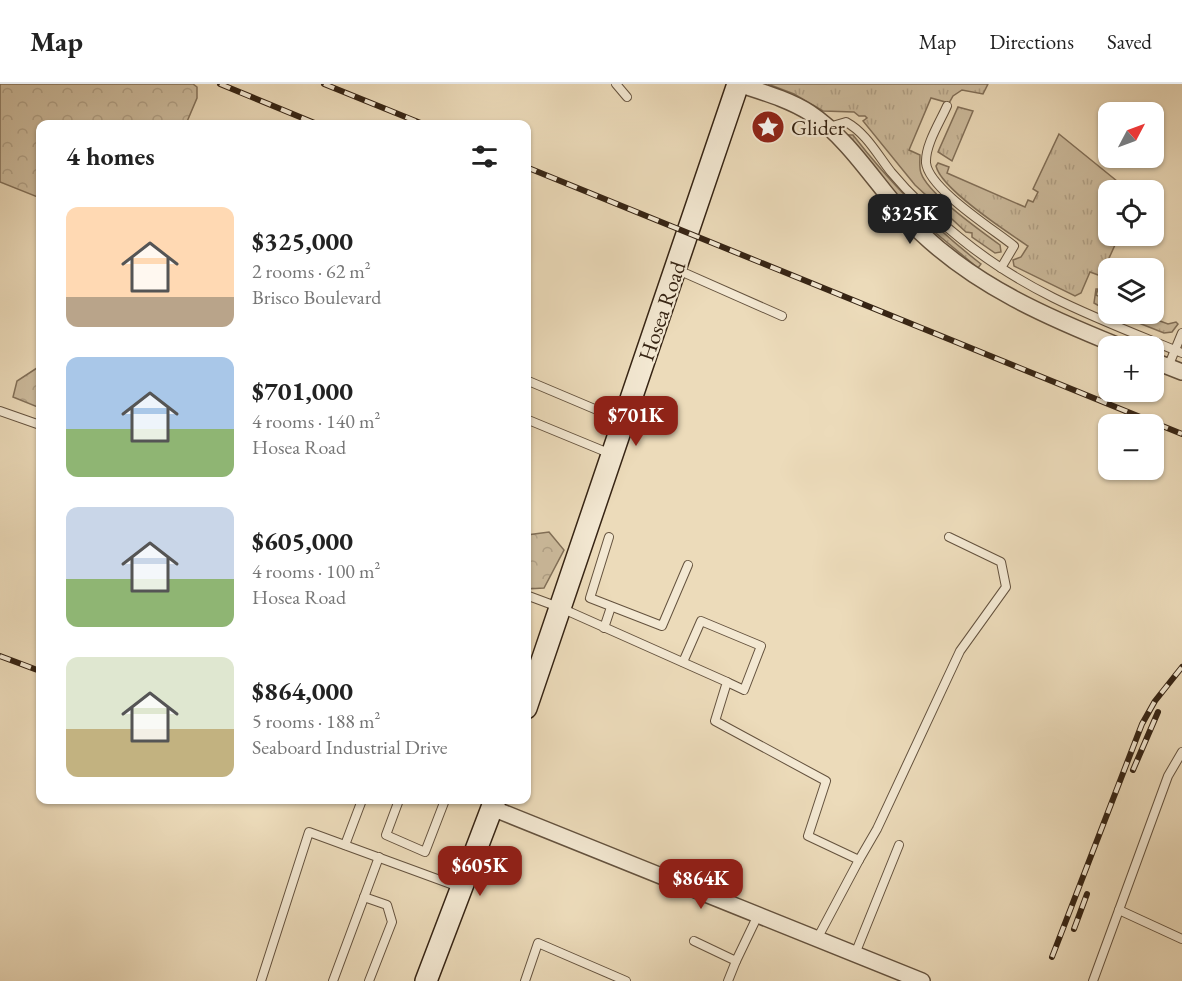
<!DOCTYPE html>
<meta charset="utf-8">
<style>
body{margin:0;font-family:"EB Garamond",serif;background:#f2f2f2;color:#222;height:100vh;display:flex;flex-direction:column;font-size:22px;white-space:nowrap}
*{box-sizing:border-box;margin:0}
p{font-size:20px;color:#767676}
.icon{flex:none;width:33px;height:33px;fill:none;stroke:currentColor;stroke-width:2;stroke-linecap:round;stroke-linejoin:round}
.map{position:relative;flex:1;overflow:hidden}
.drawer{position:absolute;left:36px;top:36px;width:495px;height:684px;display:flex;flex-direction:column;background:#fff;border-radius:12px;box-shadow:0 2px 4px #0004}
.drawer>*{flex:none}
.needle{width:39px;rotate:49deg}
.controls{position:absolute;left:1098px;top:18px;display:grid;gap:12px}
.controls a{display:grid;place-items:center;width:66px;height:66px;border-radius:12px;background:#fff;box-shadow:0 2px 4px #0004;font-size:30px}
.price{position:absolute;translate:-50% -51px;padding:0 14px;border-radius:12px;background:#8f2418;color:#fff;font-size:20px;line-height:39px;filter:drop-shadow(0 2px 3px #0008)}
.price::after{content:'';position:absolute;left:50%;top:36px;width:18px;height:14px;margin-left:-9px;background:inherit;clip-path:polygon(0 0,100% 0,50% 100%)}
.price.on{background:#222;color:#fff}
ul{padding:0;list-style:none}
li{display:flex;align-items:center;gap:18px;height:150px;padding:0 30px}
li span{display:grid;place-items:center;flex:none;width:168px;height:120px;border-radius:12px;color:#555}
li>.icon{margin-inline-start:auto}
span .icon{width:72px;height:72px;fill:#fffc;stroke-width:1}
li b{font-size:26px}
h2{display:flex;justify-content:space-between;align-items:center;height:72px;padding:0 30px;font-size:26px}
header{display:flex;align-items:center;gap:36px;box-sizing:border-box;height:84px;padding:0 30px;background:#fff;border-bottom:2px solid #e0e0e0}
header strong{font-size:28px}
nav{display:flex;gap:33px;margin-inline-start:auto;font-size:21px}
.map>svg:first-child{display:block}
.grass{fill:url(#grass-tufts);stroke:#827059;stroke-width:1.5}
.forest{fill:url(#forest-crowns);stroke:#827059;stroke-width:1.5}
.lines{fill:none;stroke-linecap:round;stroke-linejoin:round}
.lane-casing{stroke:#64523e;stroke-width:10}
.street-casing{stroke:#64523e;stroke-width:18}
.secondary-casing{stroke:#362414;stroke-width:24}
.lane{stroke:#f3e8d2;stroke-width:8}
.street{stroke:#f3e8d2;stroke-width:15}
.secondary{stroke:#f3e8d2;stroke-width:21}
.rail-casing{stroke:#362414;stroke-width:6}
.rail{stroke:#f3e8d2;stroke-width:4;stroke-dasharray:11;stroke-linecap:butt}
.labels{text-anchor:middle;dominant-baseline:central;stroke-width:4.5;stroke-linejoin:round;paint-order:stroke}
.poi-label{font-size:22px;fill:#362414;stroke:#f3e8d2;text-anchor:start}
.street-label{font-size:22px;fill:#362414;stroke:#f3e8d2}
</style>
<header>
<strong>Map</strong>
<nav><a>Map</a><a>Directions</a><a>Saved</a></nav>
</header>
<div class="map">
<svg width="1182" height="897" viewBox="0 0 1182 897">
<defs>
<pattern id="grass-tufts" width="24" height="20" patternUnits="userSpaceOnUse" patternTransform="scale(1.5)"><rect width="24" height="20" fill="#cdbc9e"/><path d="M3 7l-1-3M5 7V3M7 7l1-3M15 17l-1-3M17 17v-4M19 17l1-3" fill="none" stroke="#b1a187"/></pattern>
<pattern id="forest-crowns" width="20" height="18" patternUnits="userSpaceOnUse" patternTransform="scale(1.5)"><rect width="20" height="18" fill="#cdbc9e"/><path d="M2 6a3 3 0 1 1 6 0M12 15a3 3 0 1 1 6 0" fill="none" stroke="#b1a187"/></pattern>
</defs>
<rect width="100%" height="100%" fill="#ecdbba"/>
<filter id="stains"><feTurbulence type="fractalNoise" baseFrequency=".00333" numOctaves="4"/><feColorMatrix values="0 0 0 0 .2 0 0 0 0 .09 0 0 0 0 .02 0 0 0 .5 -.17"/></filter>
<radialGradient id="worn" r=".72"><stop offset=".6" stop-color="#630" stop-opacity="0"/><stop offset="1" stop-color="#630" stop-opacity=".3"/></radialGradient>
<g class="grass">
<path d="M768,0h220l-5,10 -21,-4 -9,6 -4,7 -18,-5 -22,52 11,5c0,5 -1,13 1,18 7,21 60,58 79,72l1,7 -6,1 -23,-16v-4l-6,-1 -51,-47 -52,-64 4,-3 -2,-2h-6l-5,-4 -31,-1 -29,-17z"/>
<polygon points="958,23 973,27 952,77 938,68"/>
<path d="M1059,50l69,56h-20v46h11l-18,40 -11,-4 -9,21 -6,3 -61,-30 -1,-6 8,-3 7,-11c-21,-14 -87,-57 -92,-80l2,-3 11,4 -2,6 78,34 3,-7 5,2 5,-10 -5,-3z"/>
<path d="M847,51h6c38,49 79,91 128,129l-3,4 -64,-53z"/>
<polygon points="1096,205 1098,205 1096,211 1108,216 1108,227 1094,219"/>
<polygon points="1116,230 1141,230 1168,240 1176,238 1178,240 1172,248 1164,249"/>
</g>
<g class="forest">
<polygon points="0,0 193,0 197,3 197,14 186,40 40,40 40,114 0,98"/>
<polygon points="40,282 40,324 13,313 17,297"/>
<polygon points="549,448 564,466 544,504 527,505 527,451"/>
</g>
<g class="lines">
<defs>
<g id="lane">
<polyline points="616,0 627,13"/>
<path d="M947,22c-7,16 -22,39 -21,57 3,26 67,66 88,83l-13,22"/>
<path d="M829,43l17,-5c20,11 31,32 45,50 20,24 45,47 69,66 68,56 142,82 222,115"/>
<polyline points="678,186 782,232"/>
<polyline points="1168,283 1182,249"/>
<polyline points="526,296 623,337"/>
<polyline points="0,327 40,341"/>
<polyline points="526,335 611,370"/>
<polyline points="609,453 590,514 662,542 688,481"/>
<polyline points="526,511 561,524 727,598 715,637 826,697 808,752 859,776 817,855"/>
<polyline points="604,544 611,523"/>
<polyline points="683,578 701,537 761,562 744,606 727,598"/>
<polyline points="399,716 386,751 425,768 445,716"/>
<polyline points="345,761 362,716"/>
<polyline points="859,776 877,745 960,567 1006,503 1001,478 949,453"/>
<polyline points="364,813 387,821 392,838 369,897"/>
<polyline points="1119,826 1182,855"/>
<polyline points="694,857 736,877 758,831"/>
<polyline points="855,870 899,761"/>
<polyline points="261,897 309,748 459,803"/>
<polyline points="333,897 379,773"/>
<polyline points="525,897 538,859 626,897"/>
<polyline points="728,897 736,877"/>
<polyline points="1093,897 1168,692 1182,668"/>
</g>
<g id="street">
<path d="M738,0c24,8 50,15 72,29 45,30 72,83 111,120 57,54 126,84 198,113"/>
<polyline points="1154,277 1182,288"/>
<polyline points="492,724 922,897"/>
</g>
<g id="secondary">
<polyline points="526,624 738,0"/>
<polyline points="426,897 495,716"/>
</g>
</defs>
<use href="#lane" class="lane-casing"/>
<use href="#street" class="street-casing"/>
<use href="#secondary" class="secondary-casing"/>
<use href="#lane" class="lane"/>
<use href="#street" class="street"/>
<use href="#secondary" class="secondary"/>
<defs>
<g id="rail">
<polyline points="220,0 317,40"/>
<polyline points="324,0 423,40"/>
<polyline points="526,83 1182,350"/>
<polyline points="0,572 40,587"/>
<polyline points="1133,686 1158,628"/>
<polyline points="1074,845 1087,810"/>
<polyline points="1052,873 1142,640 1155,617 1182,583"/>
</g>
</defs>
<use href="#rail" class="rail-casing"/>
<use href="#rail" class="rail"/>
</g>
<defs>
<symbol id="sight-disc" viewBox="-11 -11 22 22"><circle r="9.5" fill="#8f2418" stroke="#f3e8d2"/><path d="M0-6L1.8-2.2L6-1.7L2.9 1.2L3.7 5.4L0 3.3L-3.7 5.4L-2.9 1.2L-6-1.7L-1.8-2.2Z" fill="#fff"/></symbol>
</defs>
<g fill-rule="evenodd">
<use href="#sight-disc" x="749" y="24" width="38" height="38"/>
</g>
<g class="labels">
<g class="poi-label">
<text x="791" y="43">Glider</text>
</g>
<g class="street-label">
<text transform="translate(662 227) rotate(-71)">Hosea Road</text>
</g>
</g>
<rect width="100%" height="100%" filter="url(#stains)"/>
<rect width="100%" height="100%" fill="url(#worn)"/>
</svg>
<div class="controls">
<a><svg class="needle" viewBox="-14 -14 28 28"><path d="M0-13l5 13h-10z" fill="#e53935"/><path d="M0 13l5-13h-10z" fill="#767676"/></svg></a>
<a><svg class="icon" aria-label="locate" viewBox="0 0 24 24"><circle cx="12" cy="12" r="6"/><path d="M12 2v4M12 18v4M2 12h4M18 12h4"/></svg></a>
<a><svg class="icon" aria-label="layers" viewBox="0 0 24 24"><path d="M12 4l9 5-9 5-9-5zM3 14l9 5 9-5"/></svg></a>
<a>+</a>
<a>−</a>
</div>
<b class="price on" style="left:910px;top:161px">$325K</b>
<b class="price" style="left:636px;top:363px">$701K</b>
<b class="price" style="left:480px;top:813px">$605K</b>
<b class="price" style="left:701px;top:826px">$864K</b>
<section class="drawer">
<h2>4 homes<svg class="icon" aria-label="filters" viewBox="0 0 24 24"><path d="M4 7h16M4 17h16"/><circle cx="9" cy="7" r="2"/><circle cx="15" cy="17" r="2"/></svg></h2>
<ul>
<li><span style="background:linear-gradient(#ffd9b3 75%,#b9a48a 0)"><svg class="icon" aria-label="home" viewBox="0 0 24 24"><path d="M3 11l9-7 9 7M6 9v11h12V9"/></svg></span><div><b>$325,000</b><p>2 rooms · 62 m²</p><p>Brisco Boulevard</p></div></li>
<li><span style="background:linear-gradient(#a9c7e8 60%,#8fb573 0)"><svg class="icon" aria-label="home" viewBox="0 0 24 24"><path d="M3 11l9-7 9 7M6 9v11h12V9"/></svg></span><div><b>$701,000</b><p>4 rooms · 140 m²</p><p>Hosea Road</p></div></li>
<li><span style="background:linear-gradient(#c9d6e8 60%,#8fb573 0)"><svg class="icon" aria-label="home" viewBox="0 0 24 24"><path d="M3 11l9-7 9 7M6 9v11h12V9"/></svg></span><div><b>$605,000</b><p>4 rooms · 100 m²</p><p>Hosea Road</p></div></li>
<li><span style="background:linear-gradient(#dfe7d0 60%,#c2b280 0)"><svg class="icon" aria-label="home" viewBox="0 0 24 24"><path d="M3 11l9-7 9 7M6 9v11h12V9"/></svg></span><div><b>$864,000</b><p>5 rooms · 188 m²</p><p>Seaboard Industrial Drive</p></div></li>
</ul>
</section>
</div>
